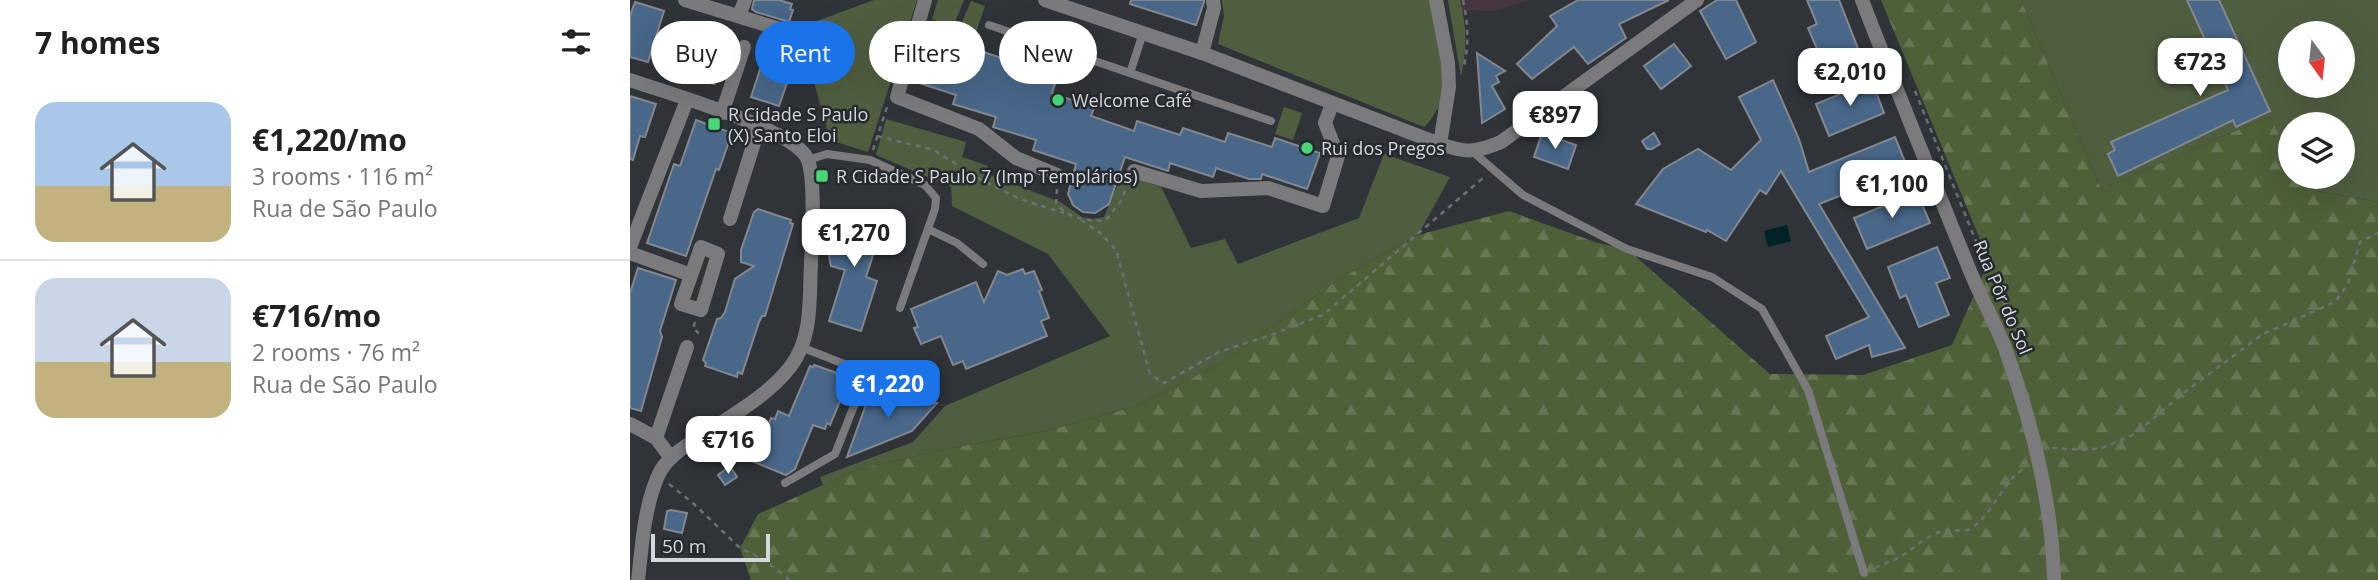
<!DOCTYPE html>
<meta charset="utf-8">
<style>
body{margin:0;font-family:"Open Sans",sans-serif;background:#f6f6f6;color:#202124;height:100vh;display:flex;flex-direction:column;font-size:26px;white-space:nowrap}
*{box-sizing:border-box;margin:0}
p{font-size:23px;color:#757577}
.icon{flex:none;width:38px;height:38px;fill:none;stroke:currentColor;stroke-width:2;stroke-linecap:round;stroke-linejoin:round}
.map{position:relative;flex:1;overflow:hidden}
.side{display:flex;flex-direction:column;background:#fff;width:630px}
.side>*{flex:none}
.banner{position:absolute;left:21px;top:21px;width:665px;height:63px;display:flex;gap:14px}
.needle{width:46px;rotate:165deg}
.controls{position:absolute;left:1648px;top:21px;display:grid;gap:14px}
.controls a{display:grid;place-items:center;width:77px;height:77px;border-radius:50%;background:#fff;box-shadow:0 7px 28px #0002;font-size:35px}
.scale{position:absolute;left:21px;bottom:18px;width:119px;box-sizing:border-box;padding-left:7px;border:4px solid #d4d7db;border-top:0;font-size:19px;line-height:24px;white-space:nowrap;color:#d4d7db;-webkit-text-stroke:5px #262a2f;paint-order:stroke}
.price{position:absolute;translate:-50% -60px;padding:0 16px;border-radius:14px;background:#fff;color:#222;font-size:23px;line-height:46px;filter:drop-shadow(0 2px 4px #0008)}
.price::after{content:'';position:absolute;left:50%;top:42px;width:21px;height:16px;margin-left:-10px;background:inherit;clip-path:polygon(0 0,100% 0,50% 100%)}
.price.active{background:#1a73e8;color:#fff}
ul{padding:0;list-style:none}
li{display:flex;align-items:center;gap:21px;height:175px;padding:0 35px}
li+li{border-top:2px solid #e0e0e0}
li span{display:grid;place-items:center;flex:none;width:196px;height:140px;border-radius:21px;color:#555}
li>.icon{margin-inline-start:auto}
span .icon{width:84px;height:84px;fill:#fffc;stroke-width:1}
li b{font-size:30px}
h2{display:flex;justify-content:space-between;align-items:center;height:84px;padding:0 35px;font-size:30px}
.pill{padding:0 24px;border-radius:32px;background:#fff;box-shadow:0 7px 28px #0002;font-size:24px;line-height:63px}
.pill.active{background:#1a73e8;color:#fff}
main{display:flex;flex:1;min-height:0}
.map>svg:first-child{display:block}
.commercial{fill:#463641}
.grass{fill:#505e40;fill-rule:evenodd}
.forest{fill:url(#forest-firs)}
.water{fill:#002125}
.building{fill:#486789;stroke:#83888e;stroke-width:2}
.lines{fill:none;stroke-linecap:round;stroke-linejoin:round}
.path{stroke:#6c7074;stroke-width:2.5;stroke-dasharray:5 5;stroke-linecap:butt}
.service{stroke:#7b7b7e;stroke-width:8}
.minor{stroke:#7b7b7e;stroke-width:14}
.tertiary{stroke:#7b7b7e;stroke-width:14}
.poi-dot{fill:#4ad677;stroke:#262a2f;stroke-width:2.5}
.labels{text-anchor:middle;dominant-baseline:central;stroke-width:5;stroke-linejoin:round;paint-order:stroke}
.poi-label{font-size:18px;fill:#d4d7db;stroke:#262a2f;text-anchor:start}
.street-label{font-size:18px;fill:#d4d7db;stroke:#262a2f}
</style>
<main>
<section class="side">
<h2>7 homes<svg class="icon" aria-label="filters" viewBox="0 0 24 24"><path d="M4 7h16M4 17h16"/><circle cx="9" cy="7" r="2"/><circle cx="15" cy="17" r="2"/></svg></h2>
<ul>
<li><span style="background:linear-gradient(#a9c7e8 60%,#c2b280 0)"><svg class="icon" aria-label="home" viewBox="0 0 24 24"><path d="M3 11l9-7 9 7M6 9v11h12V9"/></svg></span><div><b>€1,220/mo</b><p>3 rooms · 116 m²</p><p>Rua de São Paulo</p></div></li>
<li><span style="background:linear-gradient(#c9d6e8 60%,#c2b280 0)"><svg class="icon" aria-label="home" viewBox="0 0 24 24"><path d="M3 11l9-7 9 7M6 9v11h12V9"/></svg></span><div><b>€716/mo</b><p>2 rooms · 76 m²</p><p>Rua de São Paulo</p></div></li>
</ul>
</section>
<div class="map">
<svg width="1748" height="580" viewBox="0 0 1748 580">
<defs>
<pattern id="forest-firs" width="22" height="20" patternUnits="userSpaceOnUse" patternTransform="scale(1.75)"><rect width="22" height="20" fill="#4e6038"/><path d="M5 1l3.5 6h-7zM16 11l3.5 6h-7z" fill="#677654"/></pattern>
</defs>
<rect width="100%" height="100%" fill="#303439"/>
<polygon class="commercial" points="825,0 900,0 865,11 833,10"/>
<g class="grass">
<polygon points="244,0 287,0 238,152 200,140 173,42 184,22"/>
<polygon points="308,0 334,0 323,27 302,19"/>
<path d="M592,0h208l14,73 -1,29c-8,8 -11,19 -19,25l-206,-83 6,-28z"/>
<path d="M818,0h12c7,27 7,50 1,77z"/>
<path d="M1391,0h357v202l-61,-11 -15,-5 -4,-9h45v-53h-52v37l-21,-45 -169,73zM1661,33h52v53h-52z"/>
<polygon points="341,1 355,6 345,35 329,29"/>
<polygon points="654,107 672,113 663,140 645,134"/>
<polygon points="256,119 336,142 332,157 358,166 357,174 430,202 452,217 463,219 474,217 492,174 531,187 561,248 595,239 608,264 729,218 754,154 820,177 788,235 706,281 591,363 507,406 416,431 322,448 229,469 193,485 190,477 283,442 315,406 480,336 418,254 322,206 321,187 246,155"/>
</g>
<polygon class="forest" points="1251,0 1391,0 1471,189 1640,116 1661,161 1661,177 1668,177 1672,186 1687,191 1748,202 1748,580 121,580 110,548 128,514 229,469 322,448 416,431 507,406 591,363 706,281 788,235 879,211 968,243 997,249 1140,374 1233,375 1322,345 1359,261"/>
<polygon class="water" points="1157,225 1161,241 1138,247 1134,231"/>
<g class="building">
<polygon points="124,0 149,0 162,4 160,9 163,10 159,22 126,12 122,9"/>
<polygon points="501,0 574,0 574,2 566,25 500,4"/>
<polygon points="948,0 1039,0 989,24 996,38 958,64 944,47 902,79 887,64 927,26 920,16"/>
<polygon points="1087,0 1106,0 1126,42 1096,59 1070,11"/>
<polygon points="1177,0 1209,0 1231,56 1196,70 1178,28 1187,24"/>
<polygon points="1557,0 1589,0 1640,111 1606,127 1603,120 1488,176 1478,154 1485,150 1481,142 1598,90"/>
<polygon points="5,2 34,11 18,62 0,57 0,16"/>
<polygon points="71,24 101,34 84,84 55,74"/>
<polygon points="301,24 344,39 341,48 384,62 382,70 425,84 422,93 464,108 461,116 504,131 507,121 550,135 553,128 595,142 598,133 642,147 645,138 690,153 677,189 632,174 631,179 619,179 586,168 583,177 540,163 538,171 495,157 479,204 465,213 453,212 443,205 438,194 446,164 403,150 406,140 363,127 366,117 323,104 326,95 283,81"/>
<polygon points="1044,44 1061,66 1031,89 1014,66"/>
<polygon points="137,48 166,57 149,106 121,97"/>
<polygon points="847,53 875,71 866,76 869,82 862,86 875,109 852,123"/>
<polygon points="1143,80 1169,139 1179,172 1265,137 1278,169 1189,204 1275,348 1242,357 1239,345 1206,359 1196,336 1239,317 1151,171 1136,194 1130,190 1096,241 1077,230 1076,232 1006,204 1033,169 1068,149 1101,170 1131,140 1109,97"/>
<polygon points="1242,81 1254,113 1199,136 1186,104"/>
<polygon points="0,96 26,104 15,137 10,136 3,160 0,159"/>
<polygon points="66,120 102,133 89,170 86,169 56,256 17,243 44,164 50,166"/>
<polygon points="912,133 946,145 938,169 904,157"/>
<polygon points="1024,133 1030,144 1022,149 1017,149 1012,141"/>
<polygon points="1287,192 1300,223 1237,249 1224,218"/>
<polygon points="128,209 161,220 160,223 163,224 135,316 132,316 129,322 112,374 108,372 107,377 75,366 76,363 73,360 87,319 91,318 95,312 105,279 124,266 111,262 111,250 124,212"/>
<polygon points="217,213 249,223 252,227 236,277 247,281 231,331 199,321 215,270 201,266 199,256 213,216 215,217"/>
<polygon points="1307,247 1320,278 1306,283 1319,315 1289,327 1276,295 1270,298 1258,267"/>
<polygon points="8,268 46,280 30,331 32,337 11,411 0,408 0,293"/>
<polygon points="393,269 395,274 404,271 412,290 409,291 419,318 411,321 417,336 336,369 333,361 323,365 311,336 291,344 284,328 288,327 281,309 346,282 354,302 368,271 377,275"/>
<polygon points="184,365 216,376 215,379 219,380 200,425 197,423 195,429 183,425 165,469 156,475 124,462 141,418 145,419 148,411 159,416 180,366 183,367"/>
<polygon points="241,391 307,403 282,431 217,457"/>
<polygon points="100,466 107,477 95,485 88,475"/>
<polygon points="41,510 57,513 52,533 34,529 37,511"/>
</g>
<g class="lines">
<g class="path">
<path d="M833,0c5,23 6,43 1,66"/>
<polyline points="1285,91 1360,276"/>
<polyline points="247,136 304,150 351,180 390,199 434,213"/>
<polyline points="243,150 257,107"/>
<path d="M427,189l-1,14c14,17 29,17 49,18l16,-20 7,-17"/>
<polyline points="451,220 470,233 486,250 520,374 534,383 589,352 638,336 693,315 854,177"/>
<polyline points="65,322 63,329 68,332 67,336"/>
<polyline points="1422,448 1454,450 1472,448 1505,434 1556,391 1633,334 1705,302 1718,284 1730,242 1748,233"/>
<polyline points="39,484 64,504 110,548 133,559 160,580"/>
<path d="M1245,568c8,-4 17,-7 25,-11 15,-9 29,-24 47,-27 9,-1 17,4 26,-3 22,-16 30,-47 53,-60"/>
</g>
<g class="service">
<polyline points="359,25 641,121"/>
<polyline points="500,73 513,33"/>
<polyline points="843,152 893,195 997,249 1082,277 1132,309 1178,390 1234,573"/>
<polyline points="178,160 197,154 240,160 295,185 306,198 305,209 270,308"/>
<polyline points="298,229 327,243 353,264"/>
<polyline points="155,483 205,454 237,373 171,347"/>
</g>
<g class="minor">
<polyline points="55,0 173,36"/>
<polyline points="295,0 267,97 349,129 386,158 427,175"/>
<polyline points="806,0 818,63 819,87 810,144"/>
<polyline points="109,16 115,0"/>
<polyline points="572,53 584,8 583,0"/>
<path d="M0,80c35,12 163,49 177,78 9,18 5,83 4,106 -2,34 2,73 -20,102 -22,29 -57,48 -87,68 -17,11 -38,23 -46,42 -14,32 -16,70 -20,104"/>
<polyline points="92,113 114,47"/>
<polyline points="504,171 571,191 638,188 693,206 708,156 695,123 702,104"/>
<polyline points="100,219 129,127"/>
<polyline points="0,247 57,100"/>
<polygon points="71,247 88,254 71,310 51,304"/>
<polyline points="0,253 61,275"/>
<polyline points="0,424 26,438 41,458"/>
<polyline points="26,438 57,347"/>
</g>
<g class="tertiary">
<path d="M415,0l157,53 238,91c26,9 35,9 61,-2l196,-142"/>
<path d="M1232,0c34,89 70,177 106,266 11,28 26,54 37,82 27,74 47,153 49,232"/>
</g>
</g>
<g class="poi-dot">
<circle cx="428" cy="100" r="7"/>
<rect x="77" y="117" width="14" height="14" rx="3.5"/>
<circle cx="677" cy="148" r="7"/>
<rect x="185" y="169" width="14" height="14" rx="3.5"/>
</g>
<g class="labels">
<g class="poi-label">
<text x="442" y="100">Welcome Café</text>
<text x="98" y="114">R Cidade S Paulo<tspan x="98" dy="21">(X) Santo Eloi</tspan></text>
<text x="691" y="148">Rui dos Pregos</text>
<text x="206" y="176">R Cidade S Paulo 7 (Imp Templários)</text>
</g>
<g class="street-label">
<text transform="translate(1373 297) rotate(67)">Rua Pôr do Sol</text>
</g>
</g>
</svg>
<div class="controls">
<a><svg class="needle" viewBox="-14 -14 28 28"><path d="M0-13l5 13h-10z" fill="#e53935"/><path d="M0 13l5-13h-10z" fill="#757577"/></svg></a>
<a><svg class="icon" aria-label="layers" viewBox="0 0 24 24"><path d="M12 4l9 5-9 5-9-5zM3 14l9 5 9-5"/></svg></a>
</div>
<div class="scale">50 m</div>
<b class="price" style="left:1570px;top:98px">€723</b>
<b class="price" style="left:1220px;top:108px">€2,010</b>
<b class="price" style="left:925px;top:151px">€897</b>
<b class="price" style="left:1262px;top:220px">€1,100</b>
<b class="price" style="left:224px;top:269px">€1,270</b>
<b class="price active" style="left:258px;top:420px">€1,220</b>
<b class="price" style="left:98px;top:476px">€716</b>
<div class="banner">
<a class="pill">Buy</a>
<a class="pill active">Rent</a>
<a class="pill">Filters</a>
<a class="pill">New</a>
</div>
</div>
</main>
